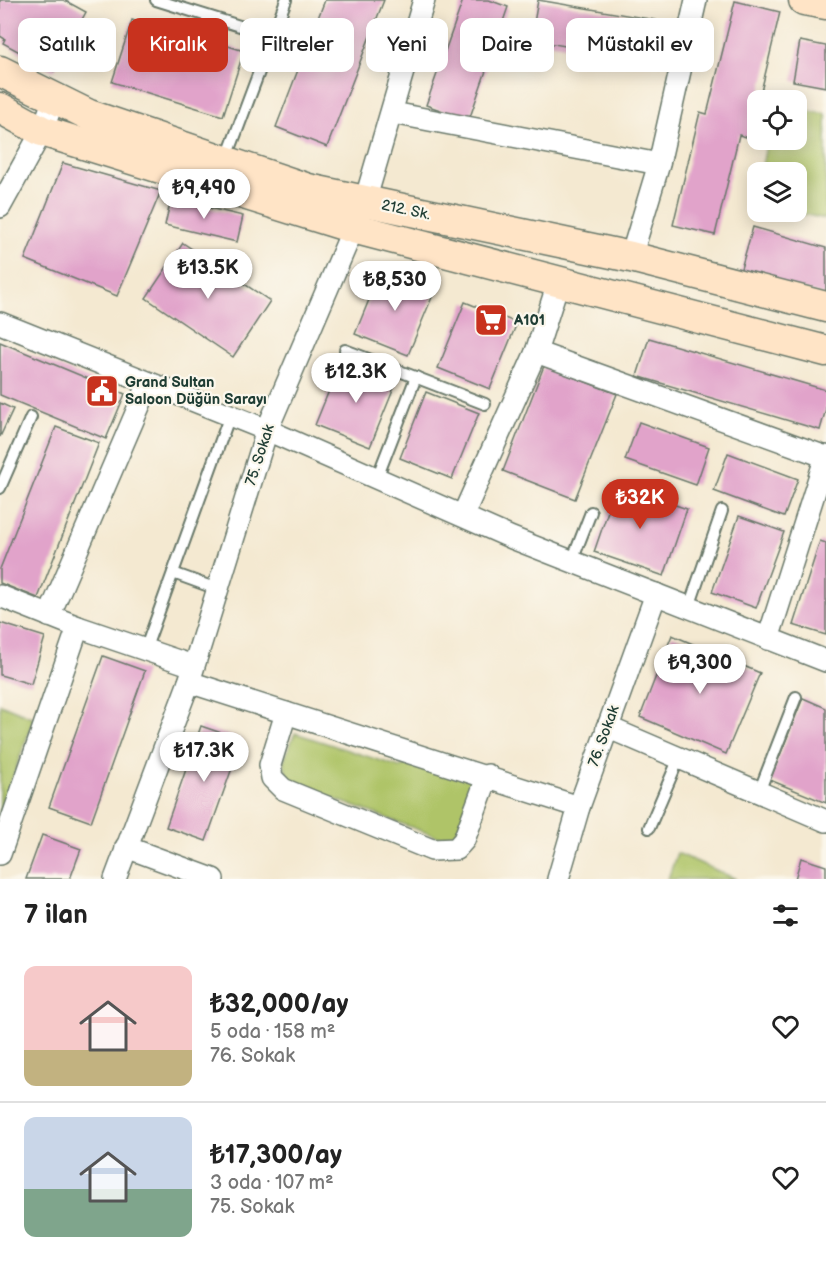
<!DOCTYPE html>
<html lang="tr">
<meta charset="utf-8">
<style>
body{margin:0;font-family:"Balsamiq Sans",sans-serif;background:#f2f2f2;color:#222;height:100vh;display:flex;flex-direction:column;font-size:22px;white-space:nowrap}
*{box-sizing:border-box;margin:0}
p{font-size:20px;color:#767676}
.icon{flex:none;width:33px;height:33px;fill:none;stroke:currentColor;stroke-width:2;stroke-linecap:round;stroke-linejoin:round}
.map{position:relative;height:879px;overflow:hidden}
.panel{display:flex;flex-direction:column;background:#fff;flex:1}
.panel>*{flex:none}
.top-card{position:absolute;left:18px;top:18px;width:790px;height:54px;display:flex;gap:12px}
.fabs{position:absolute;left:747px;top:90px;display:grid;gap:12px}
.fabs a{display:grid;place-items:center;width:60px;height:60px;border-radius:12px;background:#fff;box-shadow:0 3px 15px #0003;font-size:30px}
.price{position:absolute;translate:-50% -51px;padding:0 14px;border-radius:21px;background:#fff;color:#222;font-size:20px;line-height:39px;filter:drop-shadow(0 2px 3px #0008)}
.price::after{content:'';position:absolute;left:50%;top:36px;width:18px;height:14px;margin-left:-9px;background:inherit;clip-path:polygon(0 0,100% 0,50% 100%)}
.price.on{background:#c8321e;color:#fff}
ul{padding:0;list-style:none}
li{display:flex;align-items:center;gap:18px;height:150px;padding:0 24px}
li+li{border-top:2px solid #e0e0e0}
li span{display:grid;place-items:center;flex:none;width:168px;height:120px;border-radius:12px;color:#555}
li>.icon{margin-inline-start:auto}
span .icon{width:72px;height:72px;fill:#fffc;stroke-width:1}
li b{font-size:26px}
h2{display:flex;justify-content:space-between;align-items:center;height:72px;padding:0 24px;font-size:26px}
.pill{padding:0 21px;border-radius:12px;background:#fff;box-shadow:0 3px 15px #0003;font-size:21px;line-height:54px}
.pill.on{background:#c8321e;color:#fff}
.map>svg:first-child{display:block}
.green{fill:#afc468;stroke:#67804e;stroke-width:1.5}
.building{fill:#e1a3ca}
.lines{fill:none;stroke-linecap:round;stroke-linejoin:round}
.lane-casing{stroke:#6a796b;stroke-width:14}
.street-casing{stroke:#6a796b;stroke-width:24}
.secondary-casing{stroke:#6a796b;stroke-width:33}
.lane{stroke:#fff;stroke-width:10}
.street{stroke:#fff;stroke-width:21}
.secondary{stroke:#ffe4c6;stroke-width:30}
.labels{text-anchor:middle;dominant-baseline:central;stroke-width:4.5;stroke-linejoin:round;paint-order:stroke}
.street-label{font-size:15px;fill:#1f3d34;stroke:#fbf7ec}
.poi-label{font-size:15px;font-weight:bold;fill:#1f3d34;stroke:#fbf7ec;text-anchor:start}
</style>
<div class="map">
<svg width="826" height="879" viewBox="0 0 826 879">
<rect width="100%" height="100%" fill="#fbf7ec"/>
<filter id="ink" filterUnits="userSpaceOnUse"><feTurbulence type="fractalNoise" baseFrequency=".0167" numOctaves="2"/><feDisplacementMap in="SourceGraphic" scale="12" xChannelSelector="R" yChannelSelector="G"/><feConvolveMatrix kernelMatrix="1 2 1 2 8 2 1 2 1" color-interpolation-filters="sRGB"/></filter>
<filter id="wash" filterUnits="userSpaceOnUse"><feTurbulence type="fractalNoise" baseFrequency=".008" numOctaves="4" result="noise"/><feDisplacementMap in="SourceGraphic" scale="24" xChannelSelector="R" yChannelSelector="G"/><feGaussianBlur stdDeviation="1.35" result="paint"/><feColorMatrix in="noise" values="0 0 0 0 0 0 0 0 0 0 0 0 0 0 0 0 0 1.4 0 .05"/><feComposite in="paint" operator="in"/></filter>
<g filter="url(#wash)">
<rect width="100%" height="100%" fill="#f4e9d1"/>
<g class="green">
<polygon points="797,109 826,114 826,219 793,212 796,212 796,172 761,172 767,140 796,140"/>
<polygon points="0,704 34,718 0,813"/>
<polygon points="295,733 400,767 415,759 475,780 456,836 451,840 441,838 290,783 283,762"/>
<polygon points="677,853 736,879 668,879"/>
</g>
<g id="blocks">
<g class="building">
<polygon points="0,0 64,0 86,12 54,71 3,43 5,39 0,36"/>
<polygon points="325,0 384,0 327,147 276,127"/>
<polygon points="463,0 489,0 508,7 469,120 426,105"/>
<polygon points="538,0 656,20 649,61 531,40"/>
<polygon points="735,1 780,12 750,138 739,135 715,235 673,225 700,112 707,114"/>
<polygon points="132,20 180,35 179,40 187,43 190,34 244,51 223,116 112,82"/>
<polygon points="800,41 826,46 826,87 793,81"/>
<polygon points="63,163 161,191 117,296 25,259"/>
<polygon points="171,199 243,216 237,242 165,225"/>
<polygon points="753,227 826,248 826,296 740,272"/>
<polygon points="183,243 270,301 233,357 146,298"/>
<polygon points="382,268 435,290 408,355 355,334"/>
<polygon points="465,302 517,323 490,389 438,368"/>
<polygon points="649,338 826,390 826,409 820,430 637,376"/>
<polygon points="0,342 125,394 106,439 0,395"/>
<polygon points="341,361 396,383 370,447 315,425"/>
<polygon points="544,366 617,394 575,499 503,471"/>
<polygon points="426,392 479,413 452,479 400,458"/>
<polygon points="0,403 13,409 0,437"/>
<polygon points="639,422 709,447 696,485 625,460"/>
<polygon points="56,427 99,443 38,598 0,583 0,569"/>
<polygon points="728,453 798,479 784,517 714,491"/>
<polygon points="617,485 687,509 664,576 594,552"/>
<polygon points="739,516 784,532 756,608 712,592"/>
<polygon points="820,541 826,543 826,635 793,625"/>
<polygon points="0,623 45,637 31,684 0,675"/>
<polygon points="672,635 760,673 726,754 640,717"/>
<polygon points="103,656 145,671 91,822 49,807"/>
<polygon points="803,698 826,708 826,803 770,780"/>
<polygon points="201,726 242,740 206,841 166,827"/>
<polygon points="42,835 81,849 70,879 26,879"/>
<polygon points="801,858 826,866 826,879 795,879"/>
</g>
</g>
</g>
<g filter="url(#ink)">
<use href="#blocks" fill-opacity="0" stroke="#6a796b" stroke-width="1.5"/>
<g class="lines">
<defs>
<g id="lane">
<polyline points="156,0 272,36"/>
<polyline points="226,160 286,0"/>
<polyline points="345,350 485,404"/>
<polyline points="377,478 416,377"/>
<polyline points="0,488 31,417"/>
<polyline points="572,561 591,512"/>
<polyline points="173,573 217,589"/>
<polyline points="689,607 722,511"/>
<polyline points="145,650 230,415"/>
<polyline points="759,792 796,697"/>
<polyline points="649,828 679,758"/>
</g>
<g id="street">
<polyline points="393,113 659,164"/>
<polyline points="0,207 42,131 54,99"/>
<polyline points="631,257 659,164 696,0"/>
<polyline points="0,323 267,430 512,538 826,661"/>
<polyline points="536,352 826,457"/>
<polyline points="463,515 536,352 559,280"/>
<polyline points="0,596 78,627 193,666"/>
<polyline points="49,616 149,383"/>
<polyline points="768,639 826,456"/>
<polyline points="189,682 579,807"/>
<polyline points="286,713 270,765 272,778 283,789 432,850 456,849 464,840 488,775"/>
<polyline points="607,727 826,821"/>
<polyline points="126,847 213,879"/>
<polyline points="0,854 78,627"/>
<polyline points="115,879 189,682 267,430 365,201 424,0"/>
<polyline points="558,879 579,807 656,594"/>
</g>
<g id="secondary">
<polyline points="804,0 826,4"/>
<polyline points="0,71 89,115 308,189 631,257 826,307"/>
<polyline points="0,108 42,131 353,228 826,351"/>
</g>
</defs>
<use href="#lane" class="lane-casing"/>
<use href="#street" class="street-casing"/>
<use href="#secondary" class="secondary-casing"/>
<use href="#lane" class="lane"/>
<use href="#street" class="street"/>
<use href="#secondary" class="secondary"/>
</g>
</g>
<defs>
<symbol id="supermarket-square" viewBox="-11 -11 22 22"><rect x="-9" y="-9" width="18" height="18" rx="4" fill="#c8321e" stroke="#fbf7ec"/><path d="M-6-5.5h2.5l.6 2H6L4.5 2H-2.5L-4.4-4H-6ZM-1.5 3.2a1.3 1.3 0 1 0 .1 0ZM3 3.2a1.3 1.3 0 1 0 .1 0Z" fill="#fff"/></symbol>
<symbol id="civic-square" viewBox="-11 -11 22 22"><rect x="-9" y="-9" width="18" height="18" rx="4" fill="#c8321e" stroke="#fbf7ec"/><path d="M-.6-6.5H3V-4.5H.6V-3L4-1V1h2V6H-6V1h2V-1L-.6-3ZM-1.2 2.5V6h2.4V2.5Z" fill="#fff"/></symbol>
</defs>
<g fill-rule="evenodd">
<use href="#supermarket-square" x="472" y="301" width="38" height="38"/>
<use href="#civic-square" x="83" y="372" width="38" height="38"/>
</g>
<g class="labels">
<g class="street-label">
<text transform="translate(406 210) rotate(12)">212. Sk.</text>
<text transform="translate(260 455) rotate(-72)">75. Sokak</text>
<text transform="translate(604 736) rotate(-70)">76. Sokak</text>
</g>
<g class="poi-label">
<text x="514" y="320">A101</text>
<text x="125" y="382">Grand Sultan<tspan x="125" dy="17">Saloon Düğün Sarayı</tspan></text>
</g>
</g>
</svg>
<div class="fabs">
<a><svg class="icon" aria-label="locate" viewBox="0 0 24 24"><circle cx="12" cy="12" r="6"/><path d="M12 2v4M12 18v4M2 12h4M18 12h4"/></svg></a>
<a><svg class="icon" aria-label="layers" viewBox="0 0 24 24"><path d="M12 4l9 5-9 5-9-5zM3 14l9 5 9-5"/></svg></a>
</div>
<b class="price" style="left:204px;top:220px">₺9,490</b>
<b class="price" style="left:208px;top:300px">₺13.5K</b>
<b class="price" style="left:395px;top:312px">₺8,530</b>
<b class="price" style="left:356px;top:404px">₺12.3K</b>
<b class="price on" style="left:640px;top:530px">₺32K</b>
<b class="price" style="left:700px;top:695px">₺9,300</b>
<b class="price" style="left:204px;top:783px">₺17.3K</b>
<div class="top-card">
<a class="pill">Satılık</a>
<a class="pill on">Kiralık</a>
<a class="pill">Filtreler</a>
<a class="pill">Yeni</a>
<a class="pill">Daire</a>
<a class="pill">Müstakil ev</a>
</div>
</div>
<section class="panel">
<h2>7 ilan<svg class="icon" aria-label="filters" viewBox="0 0 24 24"><path d="M4 7h16M4 17h16"/><circle cx="9" cy="7" r="2"/><circle cx="15" cy="17" r="2"/></svg></h2>
<ul>
<li><span style="background:linear-gradient(#f6c9c9 70%,#c2b280 0)"><svg class="icon" aria-label="home" viewBox="0 0 24 24"><path d="M3 11l9-7 9 7M6 9v11h12V9"/></svg></span><div><b>₺32,000/ay</b><p>5 oda · 158 m²</p><p>76. Sokak</p></div><svg class="icon" aria-label="heart" viewBox="0 0 24 24"><path d="M12 20l-8-8c-3-5 5-10 8-4 3-6 11-1 8 4z"/></svg></li>
<li><span style="background:linear-gradient(#c9d6e8 60%,#7fa58c 0)"><svg class="icon" aria-label="home" viewBox="0 0 24 24"><path d="M3 11l9-7 9 7M6 9v11h12V9"/></svg></span><div><b>₺17,300/ay</b><p>3 oda · 107 m²</p><p>75. Sokak</p></div><svg class="icon" aria-label="heart" viewBox="0 0 24 24"><path d="M12 20l-8-8c-3-5 5-10 8-4 3-6 11-1 8 4z"/></svg></li>
</ul>
</section>
